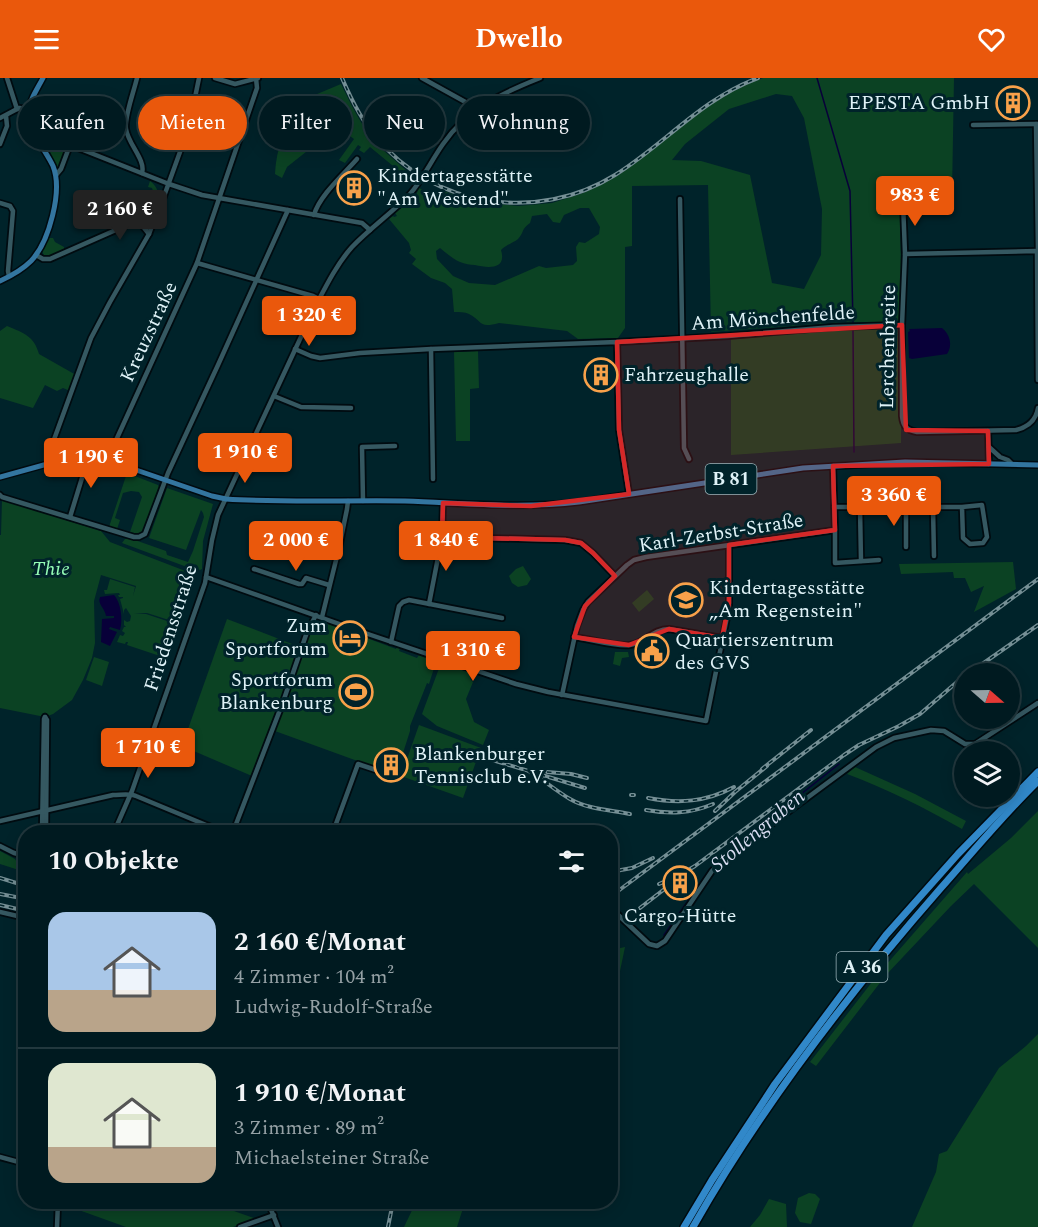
<!DOCTYPE html>
<html lang="de">
<meta charset="utf-8">
<style>
body{margin:0;font-family:Spectral,serif;background:#0e272d;color:#f1f3f6;height:100vh;display:flex;flex-direction:column;font-size:22px;white-space:nowrap}
*{box-sizing:border-box;margin:0}
p{font-size:20px;color:#95a1a5}
.icon{flex:none;width:33px;height:33px;fill:none;stroke:currentColor;stroke-width:2;stroke-linecap:round;stroke-linejoin:round}
.map{position:relative;flex:1;overflow:hidden}
.details{position:absolute;left:18px;top:747px;width:600px;height:384px;display:flex;flex-direction:column;background:#001a20;border-radius:24px;box-shadow:0 3px 15px #0003,0 0 0 2px #22383e}
.details>*{flex:none}
.top-card{position:absolute;left:18px;top:18px;width:600px;height:54px;display:flex;gap:12px}
.needle{width:39px;rotate:110deg}
.buttons{position:absolute;left:954px;top:585px;display:grid;gap:12px}
.buttons a{display:grid;place-items:center;width:66px;height:66px;border-radius:50%;background:#001a20;box-shadow:0 3px 15px #0003,0 0 0 2px #22383e;font-size:30px}
.price{position:absolute;translate:-50% -51px;padding:0 14px;border-radius:6px;background:#ea580c;color:#fff;font-size:20px;line-height:39px;filter:drop-shadow(0 2px 3px #0008)}
.price::after{content:'';position:absolute;left:50%;top:36px;width:18px;height:14px;margin-left:-9px;background:inherit;clip-path:polygon(0 0,100% 0,50% 100%)}
.price.selected{background:#222;color:#fff}
ul{padding:0;list-style:none}
li{display:flex;align-items:center;gap:18px;height:150px;padding:0 30px}
li+li{border-top:2px solid #22383e}
li span{display:grid;place-items:center;flex:none;width:168px;height:120px;border-radius:18px;color:#555}
li>.icon{margin-inline-start:auto}
span .icon{width:72px;height:72px;fill:#fffc;stroke-width:1}
li b{font-size:26px}
h2{display:flex;justify-content:space-between;align-items:center;height:72px;padding:0 30px;font-size:26px}
.tag{padding:0 21px;border-radius:27px;background:#001a20;box-shadow:0 3px 15px #0003,0 0 0 2px #22383e;font-size:21px;line-height:54px}
.tag.selected{background:#ea580c;color:#fff}
header{display:flex;justify-content:space-between;align-items:center;height:78px;padding:0 30px;background:#ea580c;color:#fff;font-size:27px;font-weight:700}
.map>svg:first-child{display:block}
.green{fill:#0b4223;fill-rule:evenodd}
.water{fill:#080039}
.lines{fill:none;stroke-linecap:round;stroke-linejoin:round}
.stream{stroke:#080039;stroke-width:1.5}
.minor-casing{stroke:#000b10;stroke-width:8}
.major-casing{stroke:#000b10;stroke-width:8}
.highway-casing{stroke:#000b10;stroke-width:10}
.minor{stroke:#355861;stroke-width:4.5}
.major{stroke:#33759f;stroke-width:5}
.highway{stroke:#3188c9;stroke-width:7}
.rail-casing{stroke:#758f95;stroke-width:4}
.rail{stroke:#00232a;stroke-width:1.5;stroke-dasharray:4.5;stroke-linecap:butt}
.marked{fill:#d62828;fill-opacity:0.2;stroke:#d62828;stroke-width:4.5;stroke-linejoin:round}
.labels{text-anchor:middle;dominant-baseline:central;stroke-width:6;stroke-linejoin:round;paint-order:stroke}
.shield{fill:#00232a;stroke:#9cb4ba;stroke-width:1.5}
.shield-label{font-size:18px;font-weight:bold;fill:#dff2f7}
.poi-label{font-size:20px;fill:#dff2f7;stroke:#00232a;text-anchor:start}
.street-label{font-size:20px;fill:#dff2f7;stroke:#00232a}
.park-label{font-size:20px;font-style:italic;fill:#94fcb6;stroke:#00232a}
.water-label{font-size:21px;font-style:italic;fill:#d7dcf0;stroke:#00232a}
</style>
<header><svg class="icon" aria-label="menu" viewBox="0 0 24 24"><path d="M4 6h16M4 12h16M4 18h16"/></svg>Dwello<svg class="icon" aria-label="heart" viewBox="0 0 24 24"><path d="M12 20l-8-8c-3-5 5-10 8-4 3-6 11-1 8 4z"/></svg></header>
<div class="map">
<svg width="1038" height="1149" viewBox="0 0 1038 1149">
<rect width="100%" height="100%" fill="#00232a"/>
<g class="green">
<path d="M763,0h191l-2,116h-47l-8,9 3,9 2,110h-59l-132,10 -3,-147 -76,1v60l-7,1v81l-7,10 -40,1 -11,-8 -68,-8c-21,6 -16,-2 -30,-9 -4,-2 -10,-2 -15,-2l-2,-23 -7,-6 -14,-5 -19,-14 4,-5 -7,-6 2,-3 -2,-7 -20,-24 4,-3 1,1 3,-1 -2,-3 21,-18 3,-7 10,5 14,-2 34,11 41,4 34,-3 31,-10 34,-17 94,-73c16,-10 33,-18 52,-25zM776,16l16,2 12,22 18,91 -1,46 -17,34 -32,-6 -22,-108 -49,-14 -29,-1 13,-16 44,-35zM580,130h9l11,19 -1,7 -14,9 -6,-1 -3,5 1,14 -4,4 -27,3 -7,-2 -44,19 -26,-2 -16,-7 -16,-17 -1,-8 4,-3c6,5 13,11 20,14 5,2 10,3 15,3 13,3 32,5 26,-15 5,-5 12,-7 17,-11 6,-6 3,-10 12,-16l2,-7 15,-2 6,8 7,1 4,-8z"/>
<path d="M341,6c8,16 15,31 25,46 11,16 26,28 41,41l-3,4 -34,-28 -6,6 -5,-3 2,-3 -3,-2 -13,18 -6,-3 15,-21 -16,-12 -4,4 -9,-6 -5,7 1,4v4l-34,27 -5,11 -7,-4c1,-26 11,-49 23,-72z"/>
<polygon points="54,68 63,69 64,73 58,91 50,74 50,72"/>
<path d="M150,103c12,9 11,23 -3,30 -1,-13 0,-10 6,-20l-1,-3 -4,-1z"/>
<polygon points="47,160 53,160 55,164 64,169 64,172 49,179 44,178 42,172"/>
<path d="M7,248c17,7 27,10 32,28l37,21 -6,16 -7,-3 -6,3 -12,-6 -12,23 -33,-10v-67z"/>
<polygon points="902,249 901,365 731,377 731,260 811,252"/>
<polygon points="478,273 479,310 470,311 470,363 456,363 454,274"/>
<polygon points="127,395 158,407 159,409 143,453 138,456 130,454 142,419 139,414 131,413 123,415 115,440 120,442 117,451 109,449"/>
<polygon points="167,410 213,426 203,463 202,491 200,492 190,488 187,489 122,465 125,461 132,461 166,473 167,477 188,484 193,473 204,439 203,435 201,432 186,472 149,460"/>
<polygon points="2,422 101,453 110,464 188,494 172,543 147,535 134,535 146,536 170,544 160,578 127,567 128,564 126,564 125,566 117,564 120,557 123,558 125,555 122,553 124,549 126,549 124,547 124,542 127,544 130,543 131,538 126,530 124,532 124,536 120,521 123,520 123,519 119,519 118,517 120,517 119,515 105,516 104,512 107,512 110,501 135,509 133,518 136,508 101,497 94,523 95,565 92,580 83,602 72,622 53,636 45,639 0,630 0,457 1,457"/>
<polygon points="1013,484 1016,511 974,534 984,508 971,514 965,500 954,500 953,494 901,496 899,486"/>
<polygon points="523,488 531,501 527,507 518,509 512,505 509,498 516,491"/>
<polygon points="647,512 654,521 639,534 632,525"/>
<polygon points="227,541 300,569 252,698 182,668"/>
<polygon points="319,542 396,571 397,569 400,570 399,573 417,580 419,577 436,584 429,606 427,605 410,648 410,653 396,697 275,653 291,606 296,601 294,598 314,546"/>
<polygon points="615,574 628,574 629,579 622,580 620,588 613,586"/>
<polygon points="94,579 109,584 102,608 86,602"/>
<polygon points="441,585 471,595 470,601 473,604 466,621 474,644 489,652 483,667 437,648 422,636"/>
<polygon points="419,647 481,670 463,720 401,698"/>
<path d="M855,689l60,27 51,27 -4,8c-37,-21 -75,-40 -115,-55z"/>
<polygon points="1038,733 1038,870 974,806 951,828 886,897 816,988 810,984 879,895 967,794 968,796 1011,760"/>
<polygon points="0,773 15,781 18,786 25,787 25,794 0,786"/>
<polygon points="625,869 619,898 611,910 611,872"/>
<polygon points="1038,956 1038,1149 912,1149 936,1094 939,1076 947,1073 999,990 1026,968"/>
<polygon points="809,1115 815,1116 820,1121 811,1146 800,1144 795,1135 798,1120"/>
<polygon points="769,1121 786,1126 787,1149 750,1149 760,1137"/>
<polygon points="62,1124 208,1124 257,1141 233,1149 126,1149 62,1126"/>
<polygon points="416,1124 465,1124 457,1149 404,1149"/>
</g>
<g class="water">
<path d="M942,250c8,6 11,18 5,26l-35,5 -3,-1 -1,-26 2,-1 -1,-2z"/>
<path d="M114,517c7,8 9,24 6,35l-10,-3 -1,2 8,3 -7,14 -9,-4 1,-23 12,-1v-2h-8c-1,-8 -9,-12 -6,-19z"/>
</g>
<g class="lines">
<g class="stream">
<polyline points="817,0 850,113 853,245"/>
<polyline points="853,253 854,374"/>
<polyline points="664,857 715,784 839,686"/>
</g>
<defs>
<g id="minor">
<polyline points="7,0 17,31"/>
<path d="M137,0c-3,13 -13,40 -11,51 2,15 20,31 16,44"/>
<polyline points="215,0 235,6 258,0"/>
<polyline points="422,0 469,26 475,32"/>
<polyline points="0,40 19,30 29,31"/>
<polyline points="1038,46 1036,46 1038,173"/>
<polyline points="973,47 1036,46"/>
<polyline points="0,66 7,48 6,38"/>
<polyline points="42,68 54,64 63,64 169,106 202,117 362,145 370,152"/>
<polyline points="56,97 61,91 70,67"/>
<polyline points="680,121 684,370 689,381"/>
<polyline points="903,124 905,176"/>
<polyline points="0,125 10,128 13,133 8,193 9,198"/>
<path d="M314,137c5,-19 30,-41 43,-56"/>
<polyline points="137,144 141,146 149,156"/>
<polyline points="36,177 43,181 50,181 152,136 158,132 163,121 189,49 199,0"/>
<polyline points="197,185 313,218 319,221"/>
<polyline points="617,264 728,258 833,249 902,247"/>
<polyline points="295,271 311,278 320,280 360,275 431,271 617,264 619,352 629,416"/>
<polyline points="431,271 433,401"/>
<path d="M1038,302l-1,-129 -132,3 -3,71v91c1,11 5,14 15,16l99,-2c12,-3 20,-10 22,-22"/>
<polyline points="274,318 301,329 351,330"/>
<polyline points="988,353 989,386"/>
<polyline points="989,369 1000,379 1008,382 1012,386"/>
<polyline points="107,382 197,185 257,10 256,0"/>
<polyline points="49,385 48,378 91,260 110,224 149,156 158,132"/>
<polyline points="0,417 2,419 134,459 139,459 145,456 168,395 218,287 288,132"/>
<polyline points="363,423 362,369 395,368"/>
<polyline points="906,428 906,469"/>
<polyline points="834,429 962,429 982,427 987,459 983,465 970,466 963,460 962,429"/>
<polyline points="860,429 861,483"/>
<polyline points="933,429 934,478"/>
<polyline points="70,439 86,387 87,379"/>
<polyline points="835,452 835,485 879,482"/>
<polyline points="442,459 565,462 581,465 593,475 615,498"/>
<polyline points="254,491 299,506 302,506 306,500 329,507"/>
<polyline points="206,499 362,554 516,606 548,614 706,643 729,529 729,467"/>
<polyline points="429,526 442,459 443,425"/>
<polyline points="322,539 339,470 347,431 348,423"/>
<path d="M574,559c16,2 42,10 56,8 15,-2 23,-16 39,-16l53,9"/>
<polyline points="391,564 399,528 403,524 409,522 502,540"/>
<polyline points="562,617 577,548 583,532 588,524 627,487 634,482 646,479 835,452 833,388"/>
<polyline points="45,639 47,642 46,754"/>
<path d="M0,743l113,-26c8,0 17,-2 23,1l87,36"/>
<polyline points="42,754 44,641 45,639"/>
<path d="M114,754l18,-41 73,-208 7,-43 6,-25 96,-206c11,-21 22,-44 38,-62 18,-19 40,-34 58,-53 13,-15 21,-33 33,-50 23,-34 59,-51 97,-66"/>
<polyline points="233,754 283,624 307,554 316,537"/>
<polyline points="333,754 358,686 397,699"/>
<polyline points="0,768 14,775 26,778"/>
<polyline points="614,833 649,866 657,868 665,863 712,793 723,782 876,669 894,660 931,652 944,653 965,666 975,666 1038,625"/>
<polyline points="0,834 26,840"/>
<polyline points="0,1079 26,1086"/>
<polyline points="268,1124 278,1149"/>
<polyline points="57,1149 58,1124"/>
<polyline points="240,1149 274,1137"/>
</g>
<g id="major">
<path d="M0,203c11,-5 22,-11 31,-20 18,-19 32,-70 22,-95 -8,-17 -24,-34 -24,-54 0,-12 9,-24 14,-34"/>
<path d="M0,399l69,-19 18,-1 20,3 105,36 14,3c59,4 119,1 179,2 60,2 113,8 174,1l224,-34 102,-6 133,3"/>
</g>
<g id="highway">
<polyline points="684,1149 712,1102 775,1006 886,857 958,776 1038,694"/>
<path d="M693,1149c69,-122 155,-233 247,-338 32,-36 63,-74 98,-108"/>
</g>
</defs>
<use href="#minor" class="minor-casing"/>
<use href="#major" class="major-casing"/>
<use href="#highway" class="highway-casing"/>
<use href="#minor" class="minor"/>
<use href="#major" class="major"/>
<use href="#highway" class="highway"/>
<defs>
<g id="rail">
<path d="M342,0c9,21 19,42 34,59 58,71 162,86 239,38 50,-31 86,-76 143,-97"/>
<polyline points="968,596 1038,547"/>
<polyline points="489,681 585,710"/>
<polyline points="762,691 811,652"/>
<path d="M530,694c14,8 26,19 40,27 17,10 40,11 60,15"/>
<polyline points="547,694 571,696 587,700"/>
<polyline points="631,717 634,717"/>
<path d="M648,720c31,6 58,4 86,-11"/>
<path d="M646,732c23,4 44,4 67,-6"/>
<polyline points="715,733 735,714 767,688"/>
<polyline points="472,750 482,754"/>
<polyline points="610,794 632,790 653,780"/>
<polyline points="0,800 26,808"/>
<polyline points="659,806 680,797 695,788 844,677 859,667 899,648 920,636 964,598"/>
<polyline points="0,816 26,821"/>
<polyline points="610,819 1038,501"/>
<polyline points="0,827 26,833"/>
<polyline points="640,830 671,806"/>
<polyline points="388,1149 393,1124"/>
</g>
</defs>
<use href="#rail" class="rail-casing"/>
<use href="#rail" class="rail"/>
</g>
<path class="marked" d="M902,247l4,105 82,1 1,33 -156,2 2,64 -106,15v58l-7,35 -53,-9 -40,16 -55,-8 11,-31 30,-30 -22,-23 -12,-10 -16,-3 -123,-3 1,-34 88,3 98,-12 -10,-64 -2,-88z"/>
<defs>
<symbol id="building-ring" viewBox="-11 -11 22 22"><circle r="9.5" fill="#00232a" stroke="#f8a14a" stroke-width="1.5"/><path d="M-4-6H4V6H1V3H-1V6H-4ZM-2.5-4.3h1.7v1.8h-1.7ZM.8-4.3h1.7v1.8H.8ZM-2.5-1h1.7V.8h-1.7ZM.8-1h1.7V.8H.8Z" fill="#f8a14a"/></symbol>
<symbol id="school-ring" viewBox="-11 -11 22 22"><circle r="9.5" fill="#00232a" stroke="#f8a14a" stroke-width="1.5"/><path d="M0-5L7-2L0 1L-7-2ZM-4 1L0 2.5L4 1V4Q0 6-4 4Z" fill="#f8a14a"/></symbol>
<symbol id="hotel-ring" viewBox="-11 -11 22 22"><circle r="9.5" fill="#00232a" stroke="#f8a14a" stroke-width="1.5"/><path d="M-6-4.5h1.5V1H6V5H4.5V3h-9V5H-6ZM-4 0a1.8 1.8 0 1 1 3.6 0ZM.5 0V-2.5h3Q6-2.5 6 0Z" fill="#f8a14a"/></symbol>
<symbol id="civic-ring" viewBox="-11 -11 22 22"><circle r="9.5" fill="#00232a" stroke="#f8a14a" stroke-width="1.5"/><path d="M-.6-6.5H3V-4.5H.6V-3L4-1V1h2V6H-6V1h2V-1L-.6-3ZM-1.2 2.5V6h2.4V2.5Z" fill="#f8a14a"/></symbol>
<symbol id="stadium-ring" viewBox="-11 -11 22 22"><circle r="9.5" fill="#00232a" stroke="#f8a14a" stroke-width="1.5"/><path d="M0-5a6.5 5 0 1 0 0 10a6.5 5 0 1 0 0-10ZM-3.5-1.8h7v3.6h-7Z" fill="#f8a14a"/></symbol>
</defs>
<g fill-rule="evenodd">
<use href="#building-ring" x="994" y="6" width="38" height="38"/>
<use href="#building-ring" x="335" y="91" width="38" height="38"/>
<use href="#building-ring" x="582" y="278" width="38" height="38"/>
<use href="#school-ring" x="667" y="503" width="38" height="38"/>
<use href="#hotel-ring" x="331" y="541" width="38" height="38"/>
<use href="#civic-ring" x="633" y="554" width="38" height="38"/>
<use href="#stadium-ring" x="337" y="595" width="38" height="38"/>
<use href="#building-ring" x="372" y="668" width="38" height="38"/>
<use href="#building-ring" x="661" y="786" width="38" height="38"/>
</g>
<g class="labels">
<g class="shield">
<rect x="705.5" y="386" width="51" height="30" rx="4.5"/>
<rect x="836.5" y="874" width="51" height="30" rx="4.5"/>
</g>
<g class="shield-label">
<text x="731" y="401">B 81</text>
<text x="862" y="889">A 36</text>
</g>
<g class="poi-label">
<text x="990" y="25" text-anchor="end">EPESTA GmbH</text>
<text x="377" y="98">Kindertagesstätte<tspan x="377" dy="23">"Am Westend"</tspan></text>
<text x="624" y="297">Fahrzeughalle</text>
<text x="709" y="510">Kindertagesstätte<tspan x="709" dy="23">„Am Regenstein"</tspan></text>
<text x="327" y="548" text-anchor="end">Zum<tspan x="327" dy="23">Sportforum</tspan></text>
<text x="675" y="562">Quartierszentrum<tspan x="675" dy="23">des GVS</tspan></text>
<text x="333" y="602" text-anchor="end">Sportforum<tspan x="333" dy="23">Blankenburg</tspan></text>
<text x="414" y="676">Blankenburger<tspan x="414" dy="23">Tennisclub e.V.</tspan></text>
<text x="680" y="838" text-anchor="middle">Cargo-Hütte</text>
</g>
<g class="street-label">
<text transform="translate(773 240) rotate(-4)">Am Mönchenfelde</text>
<text transform="translate(149 254) rotate(-65)">Kreuzstraße</text>
<text transform="translate(888 269) rotate(-89)">Lerchenbreite</text>
<text transform="translate(721 455) rotate(-9)">Karl-Zerbst-Straße</text>
<text transform="translate(171 550) rotate(-72)">Friedensstraße</text>
</g>
<g class="park-label">
<text x="51" y="491">Thie</text>
</g>
<g class="water-label">
<text transform="translate(758 753) rotate(-40)">Stollengraben</text>
</g>
</g>
</svg>
<div class="buttons">
<a><svg class="needle" viewBox="-14 -14 28 28"><path d="M0-13l5 13h-10z" fill="#e53935"/><path d="M0 13l5-13h-10z" fill="#95a1a5"/></svg></a>
<a><svg class="icon" aria-label="layers" viewBox="0 0 24 24"><path d="M12 4l9 5-9 5-9-5zM3 14l9 5 9-5"/></svg></a>
</div>
<b class="price" style="left:915px;top:149px">983 €</b>
<b class="price selected" style="left:120px;top:163px">2 160 €</b>
<b class="price" style="left:309px;top:269px">1 320 €</b>
<b class="price" style="left:245px;top:406px">1 910 €</b>
<b class="price" style="left:91px;top:411px">1 190 €</b>
<b class="price" style="left:894px;top:449px">3 360 €</b>
<b class="price" style="left:296px;top:494px">2 000 €</b>
<b class="price" style="left:446px;top:494px">1 840 €</b>
<b class="price" style="left:473px;top:604px">1 310 €</b>
<b class="price" style="left:148px;top:701px">1 710 €</b>
<div class="top-card">
<a class="tag">Kaufen</a>
<a class="tag selected">Mieten</a>
<a class="tag">Filter</a>
<a class="tag">Neu</a>
<a class="tag">Wohnung</a>
</div>
<section class="details">
<h2>10 Objekte<svg class="icon" aria-label="filters" viewBox="0 0 24 24"><path d="M4 7h16M4 17h16"/><circle cx="9" cy="7" r="2"/><circle cx="15" cy="17" r="2"/></svg></h2>
<ul>
<li><span style="background:linear-gradient(#a9c7e8 65%,#b9a48a 0)"><svg class="icon" aria-label="home" viewBox="0 0 24 24"><path d="M3 11l9-7 9 7M6 9v11h12V9"/></svg></span><div><b>2 160 €/Monat</b><p>4 Zimmer · 104 m²</p><p>Ludwig-Rudolf-Straße</p></div></li>
<li><span style="background:linear-gradient(#dfe7d0 70%,#b9a48a 0)"><svg class="icon" aria-label="home" viewBox="0 0 24 24"><path d="M3 11l9-7 9 7M6 9v11h12V9"/></svg></span><div><b>1 910 €/Monat</b><p>3 Zimmer · 89 m²</p><p>Michaelsteiner Straße</p></div></li>
</ul>
</section>
</div>
